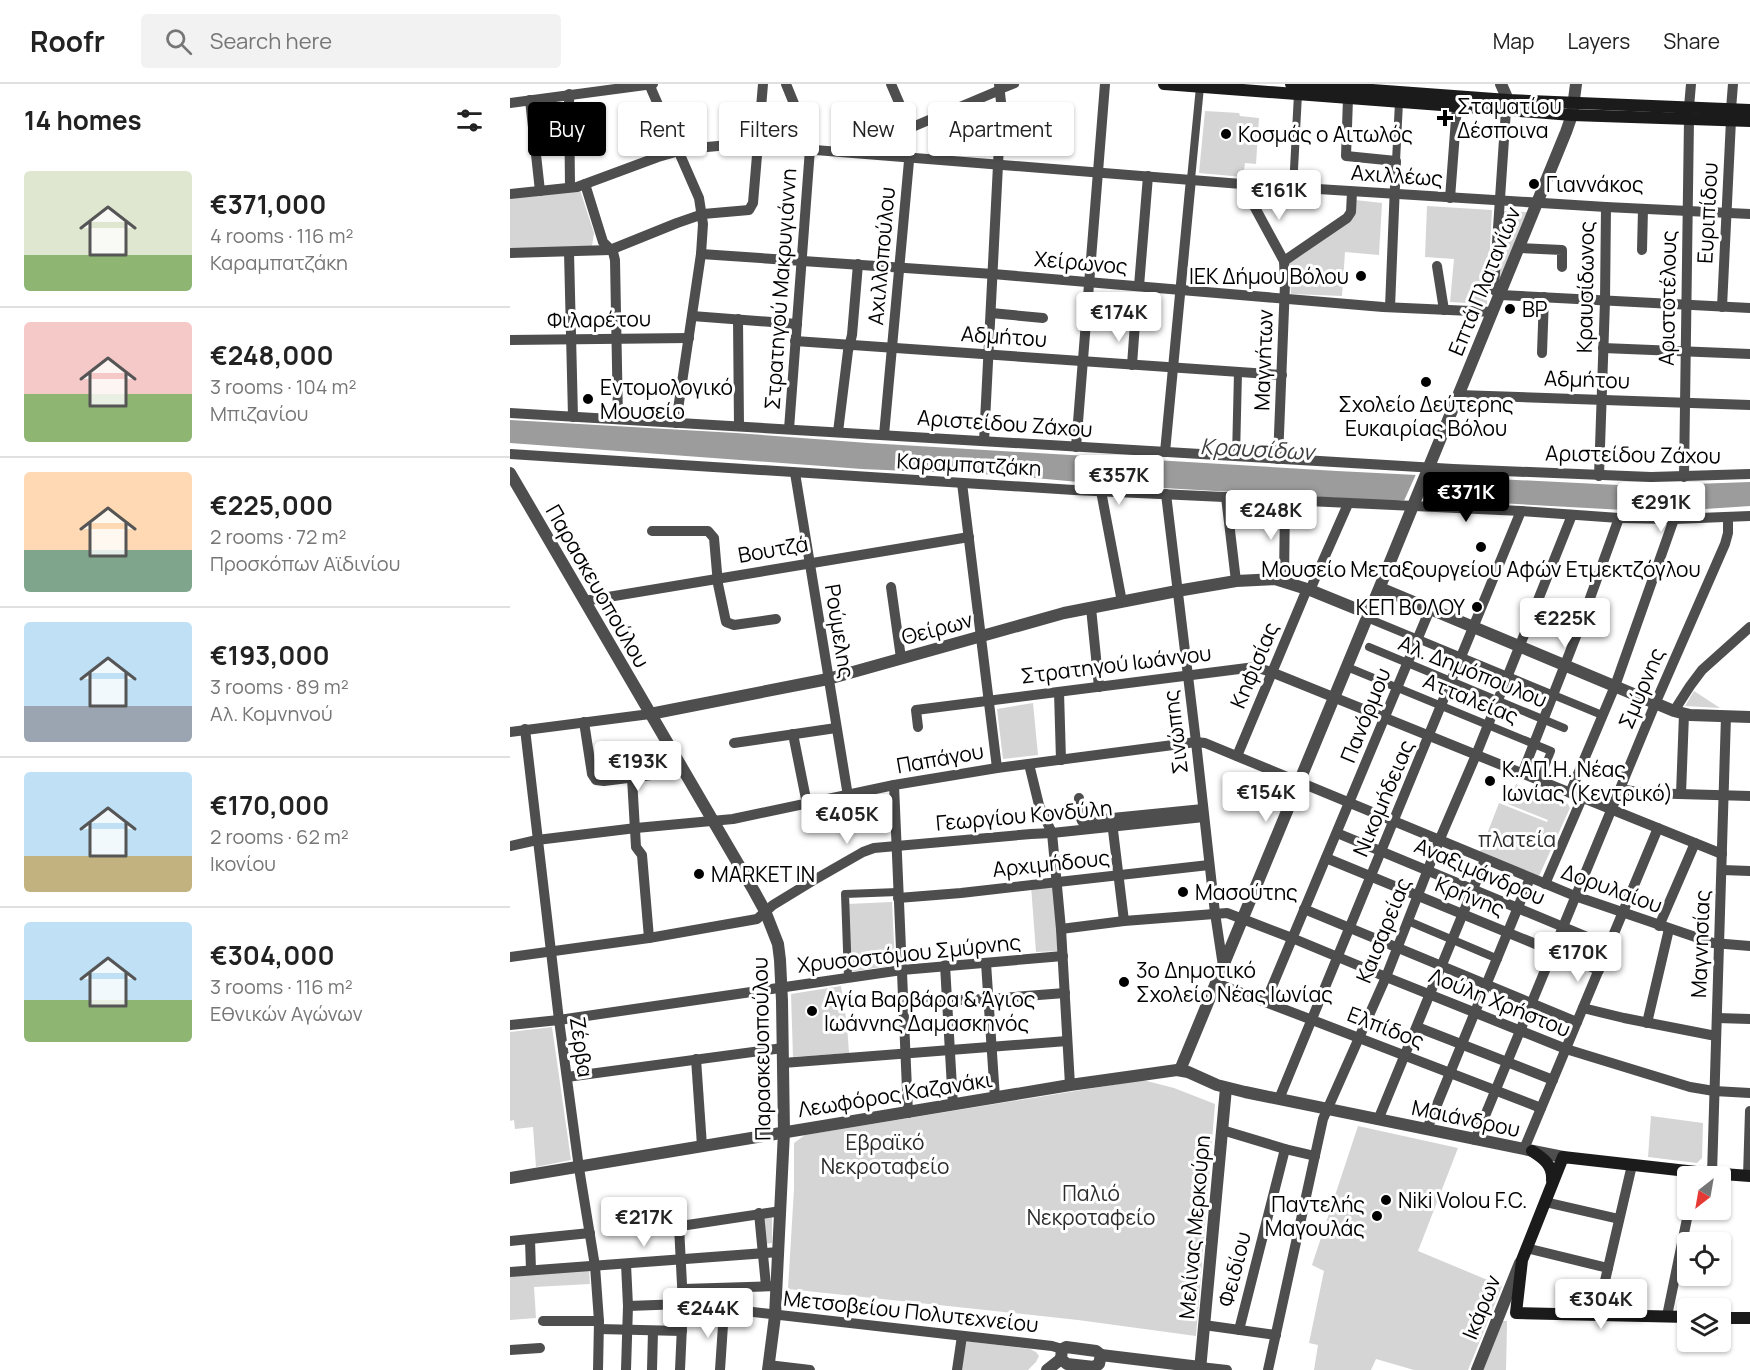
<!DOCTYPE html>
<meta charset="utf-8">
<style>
body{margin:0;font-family:Manrope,sans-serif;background:#f2f2f2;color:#222;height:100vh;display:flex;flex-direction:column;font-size:22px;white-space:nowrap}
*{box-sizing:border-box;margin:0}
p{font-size:20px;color:#767676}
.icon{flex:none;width:33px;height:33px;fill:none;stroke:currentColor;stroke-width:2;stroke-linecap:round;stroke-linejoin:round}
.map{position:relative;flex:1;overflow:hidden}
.details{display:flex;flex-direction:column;background:#fff;width:510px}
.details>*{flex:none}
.hud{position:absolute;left:18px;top:18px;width:570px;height:54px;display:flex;gap:12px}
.needle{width:39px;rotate:211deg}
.tools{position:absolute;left:1167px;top:1082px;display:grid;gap:12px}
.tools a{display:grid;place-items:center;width:54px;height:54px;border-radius:6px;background:#fff;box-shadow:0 2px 4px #0004;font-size:30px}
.price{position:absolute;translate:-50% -51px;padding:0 14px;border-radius:6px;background:#fff;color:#222;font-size:20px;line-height:39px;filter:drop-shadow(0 2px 3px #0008)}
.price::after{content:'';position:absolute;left:50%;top:36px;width:18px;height:14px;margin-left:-9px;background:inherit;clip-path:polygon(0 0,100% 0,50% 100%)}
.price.current{background:#000;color:#fff}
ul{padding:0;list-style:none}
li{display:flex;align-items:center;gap:18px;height:150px;padding:0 24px}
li+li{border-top:2px solid #e0e0e0}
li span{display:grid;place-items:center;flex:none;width:168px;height:120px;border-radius:6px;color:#555}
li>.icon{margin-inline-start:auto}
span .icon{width:72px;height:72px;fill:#fffc;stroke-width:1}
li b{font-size:26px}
h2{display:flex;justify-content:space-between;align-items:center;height:72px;padding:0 24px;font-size:26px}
.pill{padding:0 21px;border-radius:6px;background:#fff;box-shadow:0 2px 4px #0004;font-size:21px;line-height:54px}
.pill.current{background:#000;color:#fff}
header{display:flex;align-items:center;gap:36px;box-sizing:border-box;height:84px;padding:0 30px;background:#fff;border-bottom:2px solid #e0e0e0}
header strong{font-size:28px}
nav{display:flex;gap:33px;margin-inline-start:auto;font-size:21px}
.search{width:420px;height:54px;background:#f2f2f2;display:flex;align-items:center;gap:15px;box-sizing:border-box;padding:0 21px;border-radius:6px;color:#767676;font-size:22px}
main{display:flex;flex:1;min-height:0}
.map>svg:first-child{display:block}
.green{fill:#d5d5d5}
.water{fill:#9c9c9c}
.pier{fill:#fff}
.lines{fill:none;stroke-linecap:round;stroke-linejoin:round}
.pedestrian{stroke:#4e4e4e;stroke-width:8}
.minor{stroke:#4e4e4e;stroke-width:10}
.tertiary{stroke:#4e4e4e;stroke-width:12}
.secondary{stroke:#1b1b1b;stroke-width:12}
.poi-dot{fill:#000;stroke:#fff;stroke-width:2}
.labels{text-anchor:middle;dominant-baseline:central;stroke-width:6;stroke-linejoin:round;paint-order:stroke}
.poi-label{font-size:21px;fill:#000;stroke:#fff;text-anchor:start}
.street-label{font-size:21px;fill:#000;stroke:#fff}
.park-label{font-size:21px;fill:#2c2c2c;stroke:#fff}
.water-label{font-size:22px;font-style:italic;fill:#3d3d3d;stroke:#fff}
</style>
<header>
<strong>Roofr</strong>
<div class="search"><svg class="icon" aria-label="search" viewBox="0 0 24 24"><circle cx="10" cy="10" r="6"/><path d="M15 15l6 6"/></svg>Search here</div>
<nav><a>Map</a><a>Layers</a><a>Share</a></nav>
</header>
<main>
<section class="details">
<h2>14 homes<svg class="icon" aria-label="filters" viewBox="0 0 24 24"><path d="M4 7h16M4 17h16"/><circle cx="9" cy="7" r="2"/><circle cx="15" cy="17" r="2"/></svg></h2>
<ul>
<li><span style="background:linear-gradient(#dfe7d0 70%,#8fb573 0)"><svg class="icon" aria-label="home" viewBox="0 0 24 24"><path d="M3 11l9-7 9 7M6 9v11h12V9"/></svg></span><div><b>€371,000</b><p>4 rooms · 116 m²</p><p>Καραμπατζάκη</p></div></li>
<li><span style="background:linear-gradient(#f6c9c9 60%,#8fb573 0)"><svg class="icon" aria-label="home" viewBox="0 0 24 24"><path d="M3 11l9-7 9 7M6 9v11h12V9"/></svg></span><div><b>€248,000</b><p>3 rooms · 104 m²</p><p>Μπιζανίου</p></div></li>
<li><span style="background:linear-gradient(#ffd9b3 65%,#7fa58c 0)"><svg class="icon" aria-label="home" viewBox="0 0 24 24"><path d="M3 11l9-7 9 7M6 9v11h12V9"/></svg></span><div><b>€225,000</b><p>2 rooms · 72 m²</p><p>Προσκόπων Αϊδινίου</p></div></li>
<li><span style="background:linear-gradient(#bfe0f5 70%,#9aa5b1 0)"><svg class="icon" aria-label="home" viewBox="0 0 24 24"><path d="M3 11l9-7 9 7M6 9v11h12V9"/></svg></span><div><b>€193,000</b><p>3 rooms · 89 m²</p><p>Αλ. Κομνηνού</p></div></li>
<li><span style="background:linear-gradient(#bfe0f5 70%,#c2b280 0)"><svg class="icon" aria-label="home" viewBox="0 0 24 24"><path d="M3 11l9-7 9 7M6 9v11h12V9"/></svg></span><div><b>€170,000</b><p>2 rooms · 62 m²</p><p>Ικονίου</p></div></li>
<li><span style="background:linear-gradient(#bfe0f5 65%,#8fb573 0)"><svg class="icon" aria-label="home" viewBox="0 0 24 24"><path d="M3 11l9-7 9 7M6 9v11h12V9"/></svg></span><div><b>€304,000</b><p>3 rooms · 116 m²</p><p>Εθνικών Αγώνων</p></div></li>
</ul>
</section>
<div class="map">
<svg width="1240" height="1286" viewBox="0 0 1240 1286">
<rect width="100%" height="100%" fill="#fff"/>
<g class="green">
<polygon points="695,27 729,29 730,32 749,34 746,80 735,79 733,93 689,89"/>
<polygon points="70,106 84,149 82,162 0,165 0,114"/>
<polygon points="845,116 872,119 869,171 835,168 832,212 781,210 779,176 843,133"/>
<polygon points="917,122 982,126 977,220 940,218 944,175 915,173"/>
<polygon points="993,127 1017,128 991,194 988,195"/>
<polygon points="1184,607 1210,624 1175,622"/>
<polygon points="523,619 528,671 493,675 487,625"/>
<polygon points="1006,700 1058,720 1060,724 1029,792 970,768 989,719 1037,738 1038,736 998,720"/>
<polygon points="545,800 550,867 526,868 521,802"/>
<polygon points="382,818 385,881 339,888 337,820"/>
<polygon points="331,902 337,941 339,969 283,973 281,910"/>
<polygon points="42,943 61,1076 26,1083 23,1043 5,1045 4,1036 0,1037 0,948"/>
<polygon points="633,996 664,1004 705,1020 686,1252 568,1236 278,1205 284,1105 284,1059 295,1051"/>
<polygon points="1141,1032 1193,1039 1192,1074 1187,1079 1138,1073"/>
<polygon points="848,1042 948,1064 908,1167 992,1202 958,1286 904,1286 866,1275 861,1286 804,1286 808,1261 799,1259 814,1187 802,1181"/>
<polygon points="262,1131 262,1159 255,1160 252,1132"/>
<polygon points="79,1186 80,1200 24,1203 26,1234 0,1236 0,1192"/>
<polygon points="993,1237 997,1237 997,1241 996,1286 973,1286"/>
<polygon points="455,1257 520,1265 526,1268 529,1272 526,1278 518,1286 451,1286"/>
</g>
<polygon class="water" points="0,336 226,349 358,359 827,387 1128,402 1240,398 1240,422 1150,428 915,415 881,417 601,401 491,391 352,385 0,359"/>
<polygon class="pier" points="907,388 927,389 914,418 893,419"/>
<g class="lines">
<g class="pedestrian">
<polyline points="490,6 505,0"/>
<polyline points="886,77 889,18"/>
<polyline points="681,95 690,3"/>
<polyline points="783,104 788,10 785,9"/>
<polyline points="726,373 728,288"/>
<polyline points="857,534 1092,631"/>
<polyline points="859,563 1054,644"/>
<polyline points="837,583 1041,667 1030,696"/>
<polyline points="898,837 988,875"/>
<polyline points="338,893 335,810 388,808"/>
</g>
<g class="minor">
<polyline points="139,0 189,114 193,140 191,170 166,339"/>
<polyline points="276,0 296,49 300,65 279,345"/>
<polyline points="59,10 60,103"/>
<polyline points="838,14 836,72 886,77 880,223"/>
<polyline points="20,16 30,107"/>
<polyline points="0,19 143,0"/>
<polyline points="1179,23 1181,0"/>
<polyline points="1221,25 1223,0"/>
<polyline points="996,26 984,203 984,206 990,211 1240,224"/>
<polyline points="400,44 490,6"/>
<polyline points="75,100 93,158 103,168 105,176 108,335"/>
<polyline points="744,101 743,120 774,177 775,200 768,375"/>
<polyline points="0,110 67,103 148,73 176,65 229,60 744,101 1096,123 1240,130"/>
<polyline points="940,114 947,22"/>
<polyline points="1009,164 1052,166 1052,183"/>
<polyline points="1132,166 1133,125"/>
<polyline points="59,168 63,333"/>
<polyline points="0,169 100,166 167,139 193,130 239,126 243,119 253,0"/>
<polyline points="191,170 483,190 873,223 983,228"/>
<polyline points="774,177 837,134 841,128 842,108"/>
<polyline points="927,182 934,226"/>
<polyline points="629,202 638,92"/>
<polyline points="1212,223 1221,36"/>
<polyline points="481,229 533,234"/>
<polyline points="182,232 287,240"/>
<polyline points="228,235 229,342"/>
<polyline points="0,256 179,254"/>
<polyline points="285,257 772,291"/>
<polyline points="1093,264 1240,270"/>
<polyline points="1032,269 1034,213"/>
<polyline points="622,281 625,239"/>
<polyline points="949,311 1240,321"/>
<polyline points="0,329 943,385 1141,393 1240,390"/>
<polyline points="328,348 338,267 342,251 348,180"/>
<polyline points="374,351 401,55 400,44 381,0"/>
<polyline points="474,357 488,81 491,18 489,0"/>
<polyline points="566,363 595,0"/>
<polyline points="655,368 681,95"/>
<polyline points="0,370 564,406 1011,427 1109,434 1164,435 1240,432"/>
<polyline points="285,389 338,712"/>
<polyline points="1089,392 1095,217 1096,123"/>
<polyline points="1174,393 1179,35"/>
<polyline points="452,399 487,684"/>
<polyline points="591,407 612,518"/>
<polyline points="656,410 686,658 705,829 713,882"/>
<polyline points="716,413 726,497"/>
<polyline points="142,447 198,447 204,454 208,500 216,538 224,541 266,535"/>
<polyline points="774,497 775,416"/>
<polyline points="381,503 391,574"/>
<polyline points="800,506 838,420"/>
<polyline points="74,517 459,453"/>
<polyline points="581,524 589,603"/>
<polyline points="549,608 551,676"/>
<polyline points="1164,627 1180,602 1192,586 1240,543"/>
<polyline points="74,638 82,690 86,696 94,697 173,687"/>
<polyline points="408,643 406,626 745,583 761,588 1212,770"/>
<polyline points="15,645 49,936 69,1084 85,1182 89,1237 88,1286"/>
<polyline points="0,648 140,630"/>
<polyline points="283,650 297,720"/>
<polyline points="224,659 326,644"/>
<polyline points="727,672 797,505"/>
<polyline points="519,680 529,721 542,749 551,845 560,1001"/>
<polyline points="1012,690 1067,550 1109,434"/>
<polyline points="122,694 126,763 132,771 139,854"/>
<polyline points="384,701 398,1029"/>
<polyline points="1110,705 1133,709 1240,712"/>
<polyline points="1060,709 1105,602 1164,435"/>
<polyline points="1171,710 1174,630"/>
<polyline points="569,714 569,730 572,737 693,725"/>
<polyline points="602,738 614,837"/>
<polyline points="827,749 1099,862"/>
<polyline points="0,762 27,756 126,744 223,735 384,701 487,684 686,658 695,659 1065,812 1203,859 1240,862"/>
<polyline points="816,774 1089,886"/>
<polyline points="1212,786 1240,787"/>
<polyline points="1035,800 1072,714"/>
<polyline points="388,814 451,809 699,781"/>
<polyline points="794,825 1067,938"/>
<polyline points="1149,842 1185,759"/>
<polyline points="551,845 614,837 717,829 782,854 876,893 1056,965 1180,1003 1204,1007 1240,1009"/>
<polyline points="0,873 139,854 247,835 263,821 304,796 353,768 364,764 521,750 542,749 694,733"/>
<polyline points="476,879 485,1014"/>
<polyline points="435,881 443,1021"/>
<polyline points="706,899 1031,1024"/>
<polyline points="756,917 920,525"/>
<polyline points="393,918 478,915 555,909"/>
<polyline points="1073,924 1114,934 1206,952"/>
<polyline points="1207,934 1240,935"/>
<polyline points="1137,939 1159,845"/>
<polyline points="0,941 49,936 392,886 553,872"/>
<polyline points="907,943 1043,996"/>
<polyline points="186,975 192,1062"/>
<polyline points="273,979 557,957"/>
<polyline points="57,993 273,964"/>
<polyline points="769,1015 1011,427"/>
<polyline points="868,1036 975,776"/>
<polyline points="917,1045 1020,794"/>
<polyline points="712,1046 775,1065 805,1072"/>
<polyline points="965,1056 1145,620 1215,460 1218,449 1218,433"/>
<polyline points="1014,1065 1148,744"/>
<polyline points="1202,1090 1216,632"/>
<polyline points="1238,1092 1240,1027"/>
<polyline points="1035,1118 1109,1135"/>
<polyline points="249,1129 256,1202"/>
<polyline points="169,1142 173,1220 170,1286"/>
<polyline points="144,1146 271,1127"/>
<polyline points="20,1156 21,1186"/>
<polyline points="0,1157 80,1149"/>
<polyline points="1016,1164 1098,1184"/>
<polyline points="0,1188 269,1168"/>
<polyline points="173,1205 267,1202"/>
<polyline points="118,1222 173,1220 542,1262 552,1265"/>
<polyline points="1087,1231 1122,1081"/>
<polyline points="1157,1232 1179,1125"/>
<polyline points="33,1237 89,1237"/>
<polyline points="694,1241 766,1251"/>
<polyline points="89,1245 172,1247"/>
<polyline points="729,1246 775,1065"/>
<polyline points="0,1266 30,1264"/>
<polyline points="258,1281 300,1286"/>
<polyline points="690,1283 717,1286"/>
<polyline points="116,1286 118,1222 116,1180"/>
<polyline points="142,1286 143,1247"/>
<polyline points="210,1286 214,1226"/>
<polyline points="447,1286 452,1252"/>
<polyline points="758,1286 813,1035 876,893 929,757 966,671 1062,431"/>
</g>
<g class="tertiary">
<polyline points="991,0 998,16"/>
<polyline points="0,389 244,807 255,827 268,860 270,876 272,917 274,1048 265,1232 258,1286"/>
<polyline points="870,504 1164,627 1180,631 1240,633"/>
<polyline points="140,630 318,595 554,529 667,507 726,497 765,495 800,506 859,530"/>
<polyline points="670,986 871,500 1056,48 1062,31 1066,0"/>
<polyline points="0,1094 560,1001 667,986 678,988 707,1001 735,1008 1053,1073"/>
<polygon points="556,1263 586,1267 591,1271 589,1280 584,1283 557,1280 551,1275 552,1265"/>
<polyline points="591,1271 690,1283"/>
<polyline points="537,1286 551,1275"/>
<polyline points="690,1286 716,1004"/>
<polyline points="967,1286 1010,1179"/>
</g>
<g class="secondary">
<polyline points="654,0 1062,31 1240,37"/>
<polyline points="781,0 998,16 1240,26"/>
<path d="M1022,1067c11,7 21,14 20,29"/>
<polyline points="1178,1233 1006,1229 1012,1176 1053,1073 1186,1088 1240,1092"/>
<polyline points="1210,1234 1240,1234"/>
</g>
</g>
<g class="poi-dot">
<path d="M932 25h6v6h6v6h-6v6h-6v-6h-6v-6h6z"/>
<circle cx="716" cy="50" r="6"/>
<circle cx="1024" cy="100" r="6"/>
<circle cx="851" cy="192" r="6"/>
<circle cx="1000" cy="225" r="6"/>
<circle cx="916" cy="298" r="6"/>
<circle cx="78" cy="315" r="6"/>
<circle cx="971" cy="463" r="6"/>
<circle cx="967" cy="523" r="6"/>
<circle cx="980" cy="697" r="6"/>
<circle cx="189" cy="790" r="6"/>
<circle cx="673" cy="808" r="6"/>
<circle cx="614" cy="898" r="6"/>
<circle cx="302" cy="927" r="6"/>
<circle cx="876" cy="1116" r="6"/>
<circle cx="867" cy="1132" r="6"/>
</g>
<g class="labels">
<g class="poi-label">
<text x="947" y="22">Σταματίου<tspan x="947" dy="24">Δέσποινα</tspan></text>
<text x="728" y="50">Κοσμάς ο Αιτωλός</text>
<text x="1036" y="100">Γιαννάκος</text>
<text x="839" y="192" text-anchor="end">ΙΕΚ Δήμου Βόλου</text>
<text x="1012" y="225">BP</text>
<text x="90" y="303">Εντομολογικό<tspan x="90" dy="24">Mουσείο</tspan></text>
<text x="916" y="320" text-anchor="middle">Σχολείο Δεύτερης<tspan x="916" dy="24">Ευκαιρίας Βόλου</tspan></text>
<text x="971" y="485" text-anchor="middle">Μουσείο Μεταξουργείου Αφών Ετμεκτζόγλου</text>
<text x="955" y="523" text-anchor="end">ΚΕΠ ΒΟΛΟΥ</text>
<text x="992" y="685">Κ.ΑΠ.Η. Νέας<tspan x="992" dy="24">Ιωνίας (Κεντρικό)</tspan></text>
<text x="201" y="790">MARKET IN</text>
<text x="685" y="808">Μασούτης</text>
<text x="626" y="886">3ο Δημοτικό<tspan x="626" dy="24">Σχολείο Νέας Ιωνίας</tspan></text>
<text x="314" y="915">Αγία Βαρβάρα &amp; Άγιος<tspan x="314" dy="24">Ιωάννης Δαμασκηνός</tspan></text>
<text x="888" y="1116">Niki Volou F.C.</text>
<text x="855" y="1120" text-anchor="end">Παντελής<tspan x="855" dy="24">Μαγουλάς</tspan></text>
</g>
<g class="street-label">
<text transform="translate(887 91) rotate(4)">Αχιλλέως</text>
<text transform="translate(1197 129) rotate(-87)">Ευριπίδου</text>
<text transform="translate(371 172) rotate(-85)">Αχιλλοπούλου</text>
<text transform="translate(571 178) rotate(5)">Χείρωνος</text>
<text transform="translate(974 197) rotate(-68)">Επτά Πλατανίων</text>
<text transform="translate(1075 203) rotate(-89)">Κραυσίδωνος</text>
<text transform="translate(270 205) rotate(-86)">Στρατηγού Μακρυγιάννη</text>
<text transform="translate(1157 214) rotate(-89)">Αριστοτέλους</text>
<text transform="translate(89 235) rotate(-1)">Φιλαρέτου</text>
<text transform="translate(494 252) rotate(4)">Αδμήτου</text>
<text transform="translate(753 276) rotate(-88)">Μαγνήτων</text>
<text transform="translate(1077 295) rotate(2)">Αδμήτου</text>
<text transform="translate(495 339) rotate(4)">Αριστείδου Ζάχου</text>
<text transform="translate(1123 370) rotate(1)">Αριστείδου Ζάχου</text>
<text transform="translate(459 380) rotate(3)">Καραμπατζάκη</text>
<text transform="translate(263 465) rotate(-10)">Βουτζά</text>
<text transform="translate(88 502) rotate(60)">Παρασκευοπούλου</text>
<text transform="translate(427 544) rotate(-15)">Θείρων</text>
<text transform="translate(330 547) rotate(81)">Ρούμελης</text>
<text transform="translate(606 580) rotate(-7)">Στρατηγού Ιωάννου</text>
<text transform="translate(744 581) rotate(-67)">Κηφισίας</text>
<text transform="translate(963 587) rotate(22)">Αλ. Δημόπουλου</text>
<text transform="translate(1131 604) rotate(-67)">Σμύρνης</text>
<text transform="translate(961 614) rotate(22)">Ατταλείας</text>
<text transform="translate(855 631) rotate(-68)">Πανόρμου</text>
<text transform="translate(665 648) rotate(-97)">Σινώπης</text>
<text transform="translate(430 674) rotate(-10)">Παπάγου</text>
<text transform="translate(873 714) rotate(-67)">Νικομήδειας</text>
<text transform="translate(514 731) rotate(-5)">Γεωργίου Κονδύλη</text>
<text transform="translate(541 779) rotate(-6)">Αρχιμήδους</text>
<text transform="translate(970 787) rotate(23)">Αναξιμάνδρου</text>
<text transform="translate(1102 804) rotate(20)">Δορυλαίου</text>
<text transform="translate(960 812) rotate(22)">Κρήνης</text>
<text transform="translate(873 846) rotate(-68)">Καισαρείας</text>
<text transform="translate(1190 860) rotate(-88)">Μαγνησίας</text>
<text transform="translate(399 869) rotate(-6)">Χρυσοστόμου Σμύρνης</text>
<text transform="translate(990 918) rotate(22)">Λούλη Χρήστου</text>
<text transform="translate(876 943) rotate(21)">Ελπίδος</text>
<text transform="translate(72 963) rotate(82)">Ζέρβα</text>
<text transform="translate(251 965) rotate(-91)">Παρασκευοπούλου</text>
<text transform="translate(385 1010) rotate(-9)">Λεωφόρος Καζανάκι</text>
<text transform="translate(956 1034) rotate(12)">Μαιάνδρου</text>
<text transform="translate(684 1143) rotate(-85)">Μελίνας Μερκούρη</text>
<text transform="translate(724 1185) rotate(-76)">Φειδίου</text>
<text transform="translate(971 1223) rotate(-68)">Ικάρων</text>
<text transform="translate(401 1227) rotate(6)">Μετσοβείου Πολυτεχνείου</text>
</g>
<g class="park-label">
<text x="1007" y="755">πλατεία</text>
<text x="375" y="1058">Εβραϊκό<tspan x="375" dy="24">Νεκροταφείο</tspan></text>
<text x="581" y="1109">Παλιό<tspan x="581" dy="24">Νεκροταφείο</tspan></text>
</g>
<g class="water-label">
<text transform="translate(747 365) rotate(3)">Κραυσίδων</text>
</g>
</g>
</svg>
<div class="tools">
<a><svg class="needle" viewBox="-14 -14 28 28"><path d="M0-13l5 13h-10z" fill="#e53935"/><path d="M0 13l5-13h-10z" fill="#767676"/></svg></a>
<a><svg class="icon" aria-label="locate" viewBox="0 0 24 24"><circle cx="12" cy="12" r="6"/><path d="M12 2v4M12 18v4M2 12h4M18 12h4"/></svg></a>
<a><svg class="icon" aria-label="layers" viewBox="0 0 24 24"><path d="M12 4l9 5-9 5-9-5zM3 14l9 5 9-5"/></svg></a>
</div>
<b class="price" style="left:769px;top:137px">€161K</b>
<b class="price" style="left:609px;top:259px">€174K</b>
<b class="price" style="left:609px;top:422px">€357K</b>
<b class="price current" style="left:956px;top:439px">€371K</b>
<b class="price" style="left:1151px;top:449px">€291K</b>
<b class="price" style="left:761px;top:457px">€248K</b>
<b class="price" style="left:1055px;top:565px">€225K</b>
<b class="price" style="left:128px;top:708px">€193K</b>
<b class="price" style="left:756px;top:739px">€154K</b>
<b class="price" style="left:337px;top:761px">€405K</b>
<b class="price" style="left:1068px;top:899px">€170K</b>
<b class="price" style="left:134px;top:1164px">€217K</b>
<b class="price" style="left:1091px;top:1246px">€304K</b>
<b class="price" style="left:198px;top:1255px">€244K</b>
<div class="hud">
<a class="pill current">Buy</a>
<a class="pill">Rent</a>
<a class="pill">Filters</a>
<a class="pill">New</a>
<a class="pill">Apartment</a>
</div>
</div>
</main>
